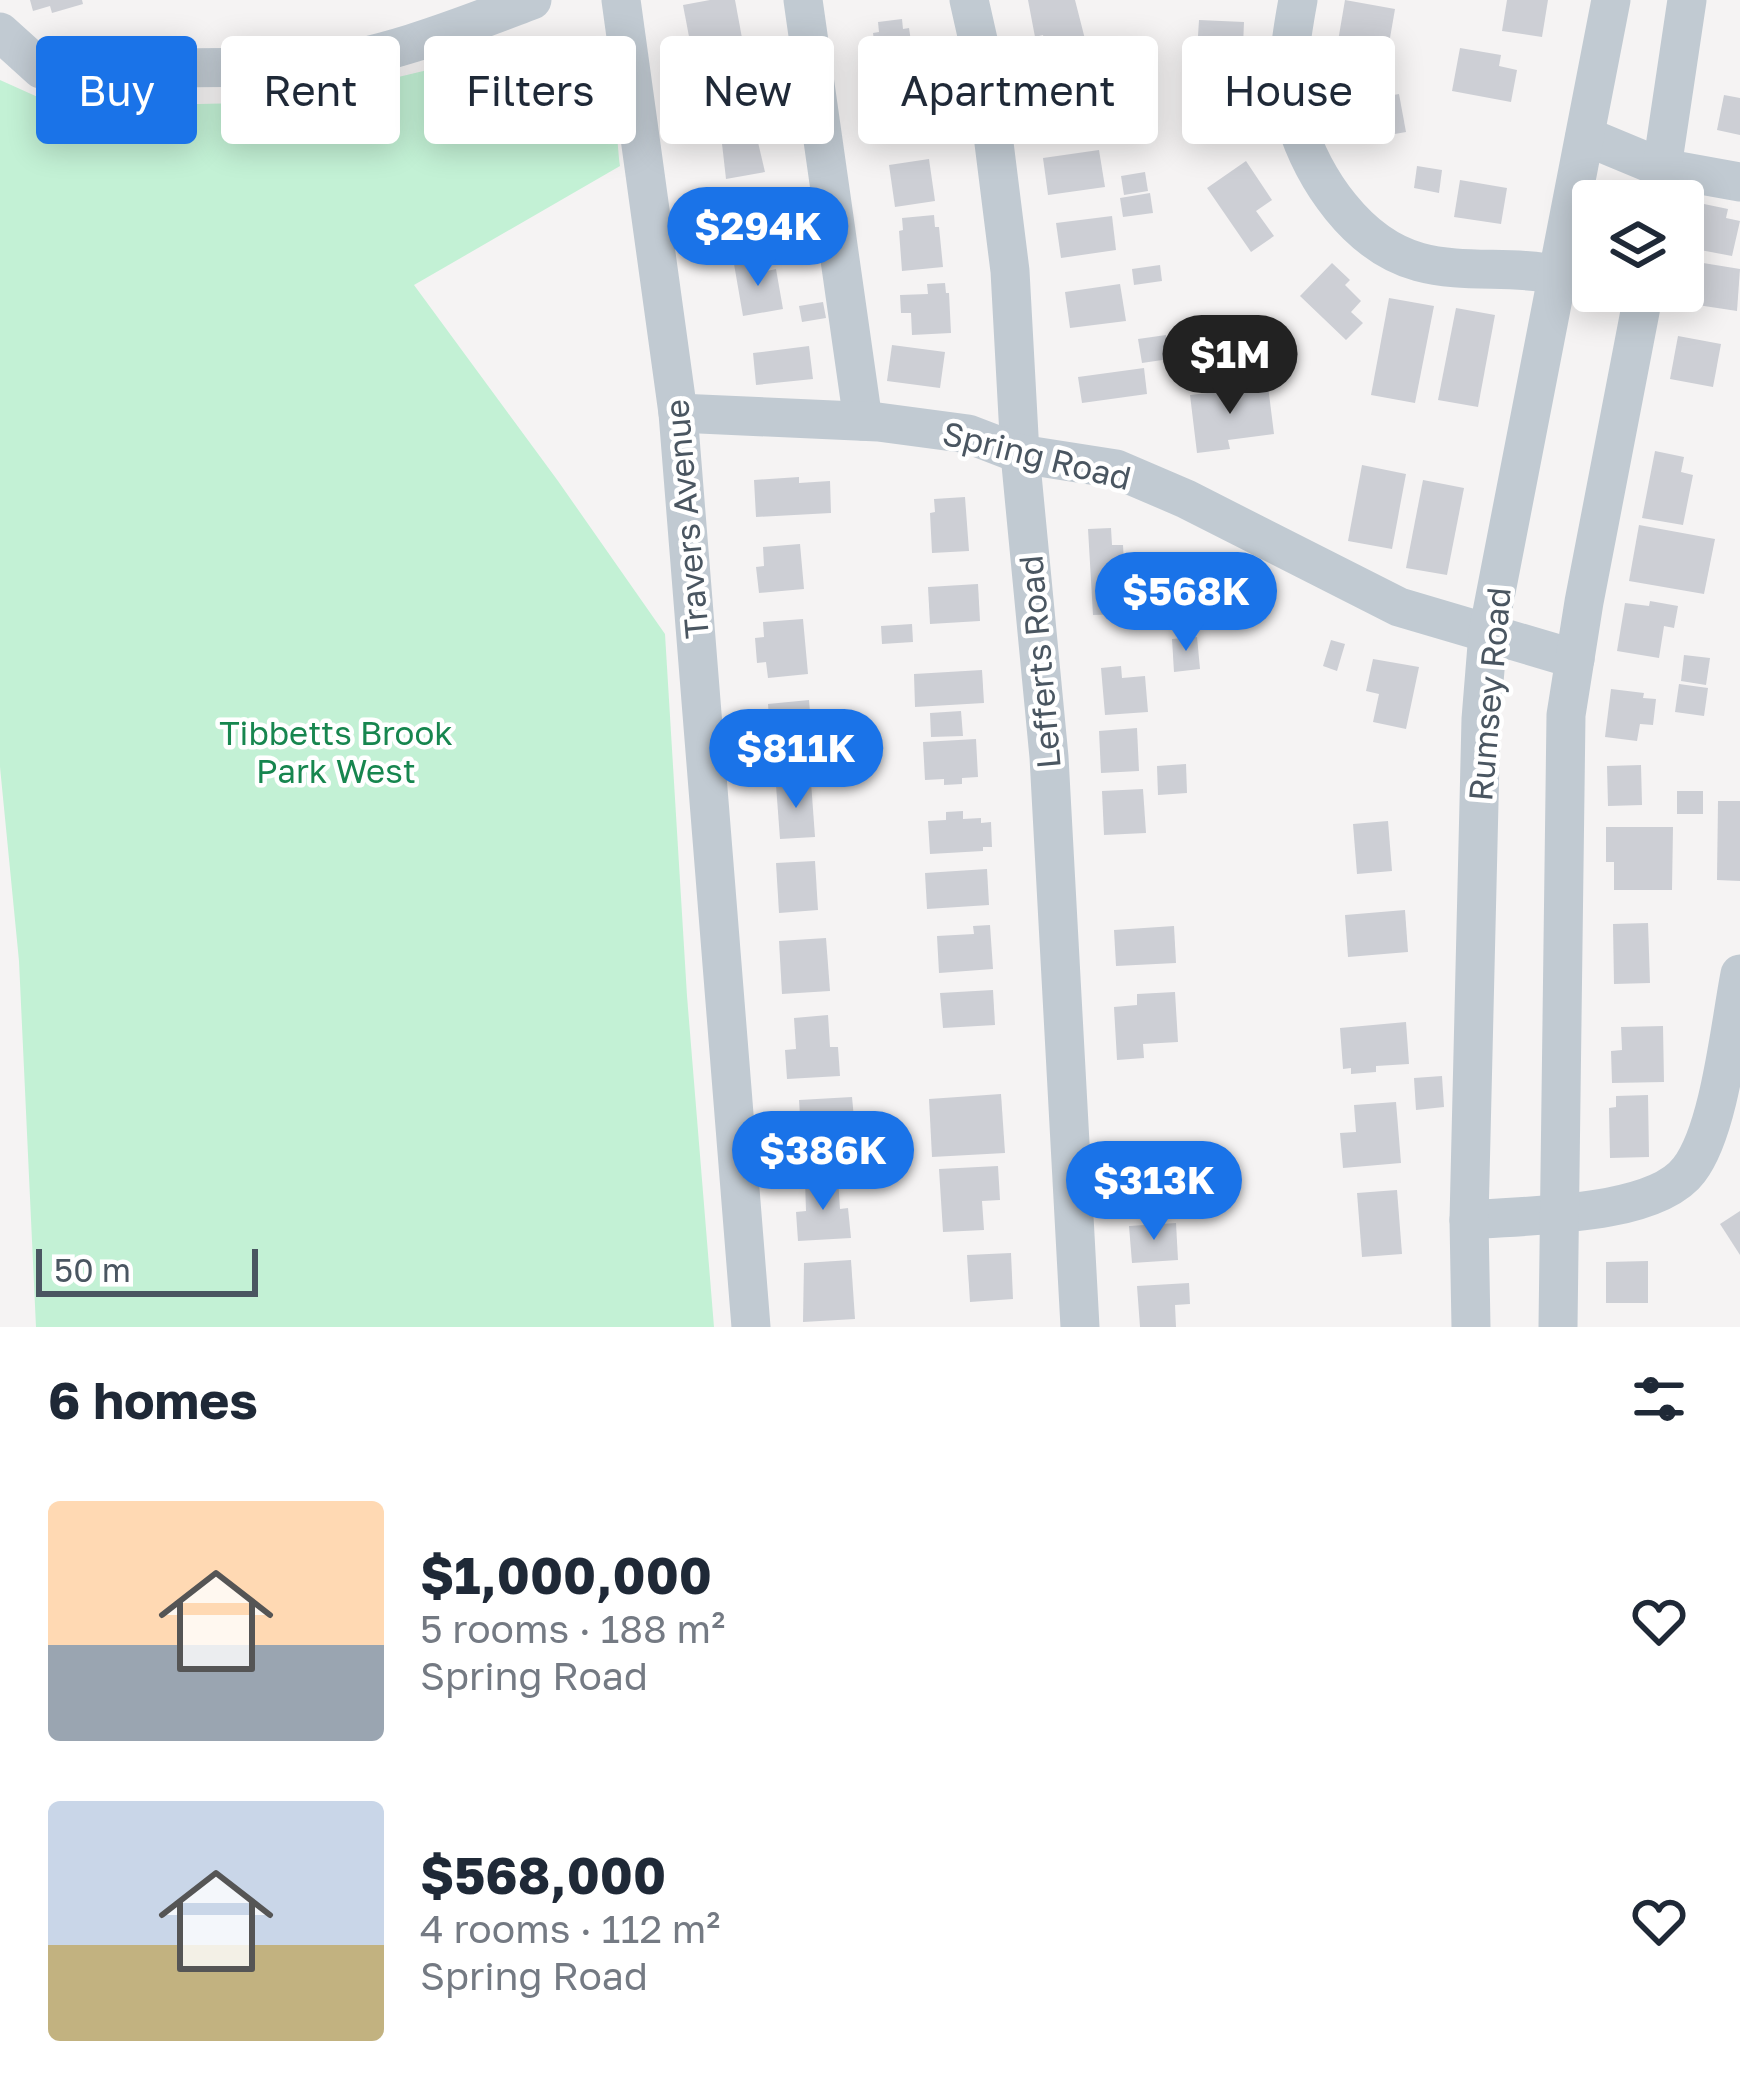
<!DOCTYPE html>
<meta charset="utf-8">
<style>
body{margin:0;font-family:"Golos Text",sans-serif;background:#f6f6f7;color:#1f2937;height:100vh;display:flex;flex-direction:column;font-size:45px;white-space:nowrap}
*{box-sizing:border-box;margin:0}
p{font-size:39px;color:#747a83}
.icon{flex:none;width:66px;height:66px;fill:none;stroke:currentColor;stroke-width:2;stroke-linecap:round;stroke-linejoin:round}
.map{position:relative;height:1327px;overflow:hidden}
.side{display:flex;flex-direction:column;background:#fff;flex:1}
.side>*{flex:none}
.hud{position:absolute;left:36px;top:36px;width:1668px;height:108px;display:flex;gap:24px}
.tools{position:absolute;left:1572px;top:180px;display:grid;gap:24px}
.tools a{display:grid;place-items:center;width:132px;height:132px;border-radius:12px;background:#fff;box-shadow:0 6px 30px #0003;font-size:60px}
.scale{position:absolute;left:36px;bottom:30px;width:222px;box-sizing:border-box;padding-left:12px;border:6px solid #4a5661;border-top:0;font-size:33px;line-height:42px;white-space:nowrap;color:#4a5661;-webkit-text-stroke:9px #fff;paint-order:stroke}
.price{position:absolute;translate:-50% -102px;padding:0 27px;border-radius:42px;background:#1a73e8;color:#fff;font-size:39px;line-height:78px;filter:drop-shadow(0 3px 6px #0008)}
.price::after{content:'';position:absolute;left:50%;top:72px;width:36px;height:27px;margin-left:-18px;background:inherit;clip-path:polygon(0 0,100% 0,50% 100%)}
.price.active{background:#222;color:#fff}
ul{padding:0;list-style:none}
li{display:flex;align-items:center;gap:36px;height:300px;padding:0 48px}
li span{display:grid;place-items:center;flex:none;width:336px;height:240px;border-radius:12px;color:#555}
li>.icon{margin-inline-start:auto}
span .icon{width:144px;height:144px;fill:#fffc;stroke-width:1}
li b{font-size:51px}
h2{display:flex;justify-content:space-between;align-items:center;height:144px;padding:0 48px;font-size:51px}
.pill{padding:0 42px;border-radius:12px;background:#fff;box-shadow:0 6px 30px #0003;font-size:42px;line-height:108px}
.pill.active{background:#1a73e8;color:#fff}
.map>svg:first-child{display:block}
.green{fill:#c3f1d5}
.building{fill:#cdcfd5}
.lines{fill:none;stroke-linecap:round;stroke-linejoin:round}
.minor{stroke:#c1cad2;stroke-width:39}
.labels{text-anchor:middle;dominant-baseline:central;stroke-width:9;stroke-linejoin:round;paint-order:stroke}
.street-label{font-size:33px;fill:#4a5661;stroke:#fff}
.park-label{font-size:33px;fill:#17864f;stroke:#fff}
</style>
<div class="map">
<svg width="1740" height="1327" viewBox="0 0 1740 1327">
<rect width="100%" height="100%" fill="#f5f3f3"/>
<path class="green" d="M569,36c51,29 45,77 51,130l-206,119 144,196 107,153 22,362 27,331h-678l-17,-366 -19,-194v-687l60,27 234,-5z"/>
<g class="building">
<polygon points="30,0 82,0 83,4 52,13 50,6 33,11"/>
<polygon points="710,0 735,0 742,38 691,47 683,5"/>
<polygon points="1028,0 1075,0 1087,47 1047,55 1043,35 1035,37"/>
<polygon points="1345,0 1395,9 1390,38 1380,37 1377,53 1337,47"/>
<polygon points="1507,0 1548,0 1542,37 1502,31"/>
<polygon points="902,19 903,29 909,28 915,68 878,73 873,33 879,32 878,22"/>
<polygon points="1199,20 1244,22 1242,70 1196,69"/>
<polygon points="1460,48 1501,55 1499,66 1517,70 1511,102 1452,91"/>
<polygon points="725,56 727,67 743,64 750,104 711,111 703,61"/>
<polygon points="1105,74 1110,110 1038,121 1033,85"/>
<polygon points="922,92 927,134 891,139 885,97"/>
<polygon points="1399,94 1406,132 1350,142 1343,104"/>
<polygon points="1724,95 1740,98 1740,135 1717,130"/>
<polygon points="753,121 765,172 726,179 720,126"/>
<polygon points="1099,150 1105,187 1048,195 1043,158"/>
<polygon points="929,159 935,201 895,207 889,165"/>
<polygon points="1246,161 1272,200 1256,211 1274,236 1251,252 1207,188"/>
<polygon points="1417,166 1442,170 1439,193 1414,188"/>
<polygon points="1145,172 1148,191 1124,195 1121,176"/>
<polygon points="1460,180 1507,188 1501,224 1454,217"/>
<polygon points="747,189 749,204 764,202 771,244 734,250 725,192"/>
<polygon points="1150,193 1153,213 1123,217 1120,198"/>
<polygon points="1704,204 1728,209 1726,218 1740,221 1732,256 1695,249"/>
<polygon points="934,215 935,227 939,227 943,267 902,271 899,231 903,230 902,218"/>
<polygon points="1112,216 1116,250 1061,258 1056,223"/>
<polygon points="756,261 758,273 776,269 783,309 743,316 734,264"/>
<polygon points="1697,262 1740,269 1737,311 1691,304"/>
<polygon points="1332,263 1350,280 1345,285 1361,301 1351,312 1363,323 1346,340 1300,296"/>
<polygon points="1160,265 1162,281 1134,285 1132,269"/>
<polygon points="945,283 946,293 949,293 951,333 912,335 911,313 901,313 900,295 928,294 927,284"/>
<polygon points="1120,284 1126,321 1070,328 1065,292"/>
<polygon points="1389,298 1434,306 1415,403 1371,395"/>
<polygon points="823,302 826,318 802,322 799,306"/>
<polygon points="1456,308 1495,315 1478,407 1438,400"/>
<polygon points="1166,335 1169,359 1142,363 1138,339"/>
<polygon points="1678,336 1721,344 1713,387 1670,379"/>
<polygon points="892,345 945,352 940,388 887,381"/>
<polygon points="809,346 813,379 756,385 753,353"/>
<polygon points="1144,368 1147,394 1082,403 1078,377"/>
<polygon points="1268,386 1274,434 1228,440 1230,449 1197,453 1190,395"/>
<polygon points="1655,451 1684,457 1681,472 1693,475 1683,525 1642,518"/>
<polygon points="1362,465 1406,474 1392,549 1348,541"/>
<polygon points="799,477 799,483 830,481 831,513 756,517 754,480"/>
<polygon points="1423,480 1464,488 1447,575 1406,568"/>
<polygon points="965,497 969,551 932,553 930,513 935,512 934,499"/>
<polygon points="1639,525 1715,539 1704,594 1629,581"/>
<polygon points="1111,528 1112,545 1123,545 1127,614 1093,615 1088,529"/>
<polygon points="800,544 804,589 759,593 756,567 764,566 763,547"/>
<polygon points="978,584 980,621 930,624 928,587"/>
<polygon points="1650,601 1678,606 1674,628 1664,626 1659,658 1617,651 1625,603 1649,606"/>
<polygon points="803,619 808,674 768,678 766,662 757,663 755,638 764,637 763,622"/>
<polygon points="912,624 913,642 882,644 881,626"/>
<polygon points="1197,637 1200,669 1174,672 1172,639"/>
<polygon points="1331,640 1345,644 1337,671 1323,666"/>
<polygon points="1684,655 1710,658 1706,685 1681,681"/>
<polygon points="1373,659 1419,667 1406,729 1373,722 1379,694 1366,691"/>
<polygon points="1121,666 1122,678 1145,676 1148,712 1105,715 1101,668"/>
<polygon points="982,670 984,703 915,707 914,674"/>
<polygon points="1679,684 1708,688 1704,716 1675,712"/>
<polygon points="1611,689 1644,693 1643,698 1656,699 1653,725 1640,724 1637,741 1605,737"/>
<polygon points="809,700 811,725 827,723 829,753 767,758 763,720 769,719 768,704"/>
<polygon points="961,711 963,736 931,737 930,713"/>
<polygon points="1137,728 1139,771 1101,773 1099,731"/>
<polygon points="976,739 978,777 962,778 962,784 944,785 944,779 925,780 923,742"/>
<polygon points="1186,764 1187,793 1158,795 1157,766"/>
<polygon points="1641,765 1642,805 1608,806 1607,766"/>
<polygon points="811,782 815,837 780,839 776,785"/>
<polygon points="1143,789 1146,833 1104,835 1102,791"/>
<rect x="1677" y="791" width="26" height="23"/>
<polygon points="1718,801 1740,801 1740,881 1717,880"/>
<polygon points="963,811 963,819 981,818 981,823 991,822 992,847 983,847 983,851 930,854 928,821 946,820 946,812"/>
<polygon points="1388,821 1392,871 1357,874 1353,824"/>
<polygon points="1606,827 1673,827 1672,890 1614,890 1614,862 1606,862"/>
<polygon points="815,861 818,910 779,913 776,863"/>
<polygon points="987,869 989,905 927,909 925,873"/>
<polygon points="1405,910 1408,952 1348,957 1345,915"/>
<polygon points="1648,923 1650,983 1614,984 1613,924"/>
<polygon points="990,925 993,969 939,973 937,936 974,934 973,926"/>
<polygon points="1174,926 1176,963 1116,966 1114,930"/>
<polygon points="826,938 830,991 782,994 779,941"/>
<polygon points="993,990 995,1025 943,1028 940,993"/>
<polygon points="1175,992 1178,1042 1143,1044 1144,1058 1117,1060 1114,1007 1137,1005 1137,994"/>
<polygon points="828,1015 830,1047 838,1047 840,1076 787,1079 785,1050 796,1049 794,1018"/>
<polygon points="1406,1022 1409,1064 1376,1066 1376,1072 1351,1074 1351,1068 1343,1069 1340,1028"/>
<polygon points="1663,1026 1664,1082 1612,1083 1611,1051 1622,1050 1621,1027"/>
<polygon points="1442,1076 1444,1107 1416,1110 1414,1078"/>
<polygon points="1001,1094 1005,1153 932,1157 929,1099"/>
<polygon points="1648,1095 1649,1157 1610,1158 1609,1108 1616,1107 1616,1096"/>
<polygon points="852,1097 854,1118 837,1119 838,1129 844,1129 844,1138 856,1138 857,1157 792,1161 790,1132 801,1132 799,1100"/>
<polygon points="1396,1102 1401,1163 1343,1168 1340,1133 1356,1132 1354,1105"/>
<polygon points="1178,1147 1181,1193 1124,1196 1121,1150"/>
<polygon points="998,1166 1000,1200 982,1201 984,1230 943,1232 939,1169"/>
<polygon points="838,1178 840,1209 848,1208 851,1238 798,1241 796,1212 806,1211 805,1180"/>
<polygon points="1397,1190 1402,1254 1362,1257 1357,1193"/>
<polygon points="1740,1211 1740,1255 1720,1224"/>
<polygon points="1176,1223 1178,1260 1132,1263 1129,1226"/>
<polygon points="1011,1253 1013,1299 970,1302 967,1255"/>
<polygon points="851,1260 855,1319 803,1322 804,1263"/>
<polygon points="1648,1261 1648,1303 1606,1303 1606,1262"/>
<polygon points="1189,1283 1190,1304 1175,1305 1176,1327 1140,1327 1137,1286"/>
</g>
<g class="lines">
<g class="minor">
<polyline points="621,0 678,413 751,1327"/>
<polyline points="803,0 863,421"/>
<polyline points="969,0 985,71 1010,271 1020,454 1049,757 1080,1327"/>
<path d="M1298,0c-7,38 -15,82 -3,120 18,59 62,125 124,142 44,12 94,3 139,13 12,3 24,9 35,14"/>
<path d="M0,32l41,37 264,-2c79,-9 153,-39 227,-67"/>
<polyline points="1585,136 1662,168 1740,182"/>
<polyline points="1657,201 1687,0"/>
<polyline points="678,413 878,422 968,434 1020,454 1116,469 1186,499 1399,607 1575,659"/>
<path d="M1469,1220c55,-5 185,-3 220,-50 31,-40 41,-145 51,-196"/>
<polyline points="1471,1327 1469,1220 1481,719 1488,633 1611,0"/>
<polyline points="1558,1327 1566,715 1584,602 1644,291"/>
</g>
</g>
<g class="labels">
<g class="street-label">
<text transform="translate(1037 455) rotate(14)">Spring Road</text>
<text transform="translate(686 519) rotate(-95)">Travers Avenue</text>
<text transform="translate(1039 662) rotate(-95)">Lefferts Road</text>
<text transform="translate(1489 694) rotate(-85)">Rumsey Road</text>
</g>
<g class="park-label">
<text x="336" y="732">Tibbetts Brook<tspan x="336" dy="38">Park West</tspan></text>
</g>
</g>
</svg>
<div class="tools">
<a><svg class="icon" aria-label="layers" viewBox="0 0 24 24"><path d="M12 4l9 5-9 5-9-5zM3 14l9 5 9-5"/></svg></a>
</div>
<div class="scale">50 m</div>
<b class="price" style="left:758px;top:289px">$294K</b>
<b class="price active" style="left:1230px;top:417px">$1M</b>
<b class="price" style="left:1186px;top:654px">$568K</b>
<b class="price" style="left:796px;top:811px">$811K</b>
<b class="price" style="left:823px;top:1213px">$386K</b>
<b class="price" style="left:1154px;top:1243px">$313K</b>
<div class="hud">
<a class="pill active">Buy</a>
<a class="pill">Rent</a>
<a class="pill">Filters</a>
<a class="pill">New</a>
<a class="pill">Apartment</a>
<a class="pill">House</a>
</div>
</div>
<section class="side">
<h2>6 homes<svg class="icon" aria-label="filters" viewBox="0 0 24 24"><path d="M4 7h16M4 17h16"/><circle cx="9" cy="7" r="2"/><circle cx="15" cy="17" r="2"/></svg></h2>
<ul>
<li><span style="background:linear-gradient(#ffd9b3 60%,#9aa5b1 0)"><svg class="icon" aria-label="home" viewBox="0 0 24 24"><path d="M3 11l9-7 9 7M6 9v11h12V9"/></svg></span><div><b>$1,000,000</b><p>5 rooms · 188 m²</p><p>Spring Road</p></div><svg class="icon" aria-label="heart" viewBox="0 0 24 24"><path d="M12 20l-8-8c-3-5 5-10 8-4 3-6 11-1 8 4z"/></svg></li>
<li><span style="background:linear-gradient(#c9d6e8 60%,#c2b280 0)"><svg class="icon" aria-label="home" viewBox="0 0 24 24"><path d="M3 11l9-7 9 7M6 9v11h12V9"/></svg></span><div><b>$568,000</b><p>4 rooms · 112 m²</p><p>Spring Road</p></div><svg class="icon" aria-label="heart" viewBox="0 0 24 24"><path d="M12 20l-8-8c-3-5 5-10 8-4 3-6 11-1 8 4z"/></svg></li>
</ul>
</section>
